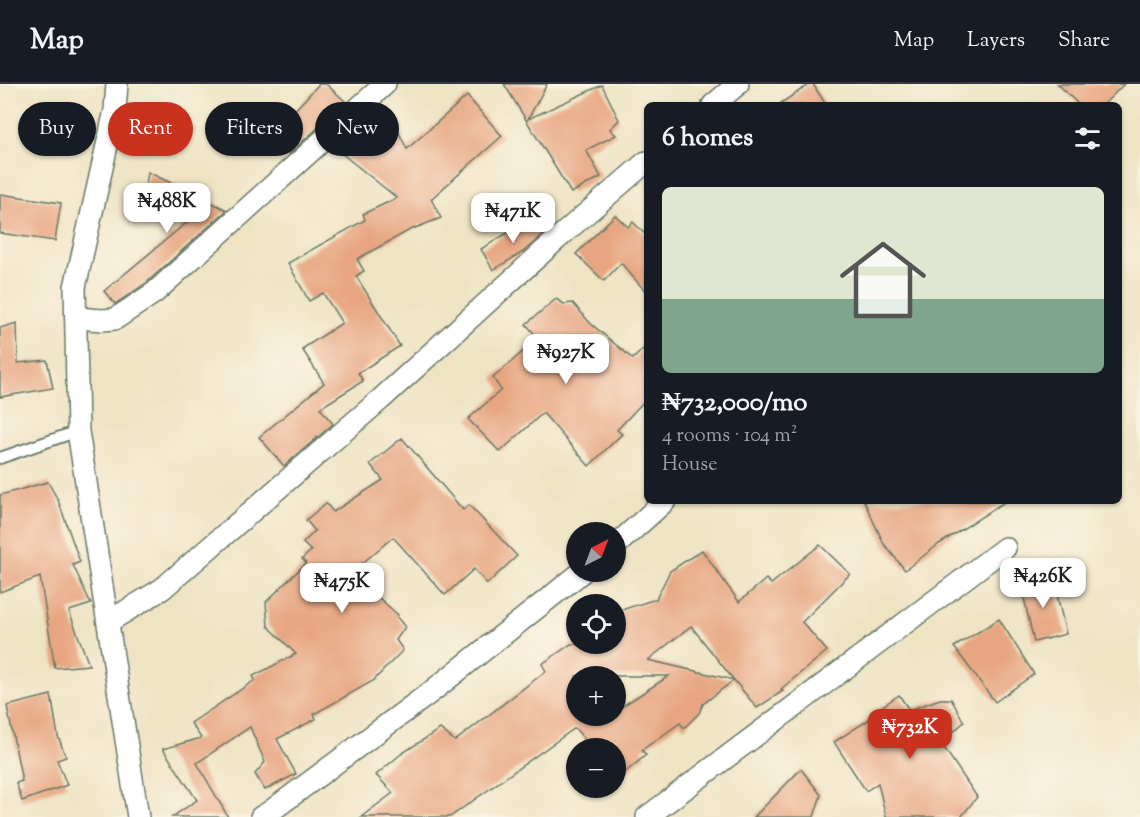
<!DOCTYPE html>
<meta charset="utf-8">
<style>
body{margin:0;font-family:"Sorts Mill Goudy",serif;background:#20242c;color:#f1f3f6;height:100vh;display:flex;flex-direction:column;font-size:22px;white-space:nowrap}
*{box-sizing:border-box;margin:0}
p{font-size:20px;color:#9ea1a6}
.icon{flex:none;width:33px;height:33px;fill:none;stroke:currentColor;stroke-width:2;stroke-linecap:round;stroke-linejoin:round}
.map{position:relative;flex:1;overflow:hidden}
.details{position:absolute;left:644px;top:18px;width:478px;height:402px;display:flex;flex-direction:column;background:#171b24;border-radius:9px;box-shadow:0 2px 4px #0004}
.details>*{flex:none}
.hud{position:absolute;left:18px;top:18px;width:536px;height:54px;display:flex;gap:12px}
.needle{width:39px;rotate:42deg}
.tools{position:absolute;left:566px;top:438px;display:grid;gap:12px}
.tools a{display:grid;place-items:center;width:60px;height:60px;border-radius:50%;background:#171b24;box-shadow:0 2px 4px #0004;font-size:30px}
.price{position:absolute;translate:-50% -51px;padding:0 14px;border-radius:12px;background:#fff;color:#222;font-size:20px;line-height:39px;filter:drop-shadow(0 2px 3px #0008)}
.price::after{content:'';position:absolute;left:50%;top:36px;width:18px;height:14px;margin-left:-9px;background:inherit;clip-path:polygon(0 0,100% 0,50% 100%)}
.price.current{background:#c8321e;color:#fff}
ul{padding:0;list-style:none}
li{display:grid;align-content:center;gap:12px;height:318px;padding:0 18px}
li+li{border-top:2px solid #363941}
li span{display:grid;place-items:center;height:186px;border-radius:9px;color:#555}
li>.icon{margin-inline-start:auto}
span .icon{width:108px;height:108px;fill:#fffc;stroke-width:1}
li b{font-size:26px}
h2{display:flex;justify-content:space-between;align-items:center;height:72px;padding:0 18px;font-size:26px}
.pill{padding:0 21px;border-radius:27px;background:#171b24;box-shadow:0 2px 4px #0004;font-size:21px;line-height:54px}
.pill.current{background:#c8321e;color:#fff}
header{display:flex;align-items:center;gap:36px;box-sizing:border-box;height:84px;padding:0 30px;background:#171b24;border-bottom:2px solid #363941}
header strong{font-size:28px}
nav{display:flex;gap:33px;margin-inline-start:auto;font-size:21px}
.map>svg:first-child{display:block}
.building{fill:#e7a681;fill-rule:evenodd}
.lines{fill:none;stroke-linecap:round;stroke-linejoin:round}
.lane-casing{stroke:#677766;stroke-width:14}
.street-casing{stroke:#677766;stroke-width:24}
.lane{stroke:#fff;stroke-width:10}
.street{stroke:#fff;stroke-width:21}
</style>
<header>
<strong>Map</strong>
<nav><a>Map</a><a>Layers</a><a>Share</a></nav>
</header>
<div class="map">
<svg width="1140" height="733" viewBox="0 0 1140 733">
<rect width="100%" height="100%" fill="#fcf5e5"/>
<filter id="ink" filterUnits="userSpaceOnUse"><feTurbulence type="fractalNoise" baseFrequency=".0167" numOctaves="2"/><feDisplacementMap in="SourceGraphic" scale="12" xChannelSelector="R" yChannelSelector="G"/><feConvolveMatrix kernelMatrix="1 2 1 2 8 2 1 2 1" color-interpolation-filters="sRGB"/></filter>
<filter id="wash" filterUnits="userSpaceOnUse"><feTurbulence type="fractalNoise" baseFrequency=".008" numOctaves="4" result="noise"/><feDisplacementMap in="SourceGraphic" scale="24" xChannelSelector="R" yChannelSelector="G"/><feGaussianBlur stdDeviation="1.35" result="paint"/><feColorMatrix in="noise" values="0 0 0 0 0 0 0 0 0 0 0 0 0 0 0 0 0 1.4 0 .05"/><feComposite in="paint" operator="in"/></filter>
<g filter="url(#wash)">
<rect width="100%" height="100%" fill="#eee4c4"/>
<g id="blocks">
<g class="building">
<polygon points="319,0 326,0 346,18 289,70 270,53"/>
<polygon points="504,0 547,0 528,35 602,1 619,36 610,45 616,51 586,66 601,93 571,109"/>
<polygon points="810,0 813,0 826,21 778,21"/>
<polygon points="1058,0 1124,0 1103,21 1079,21"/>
<polygon points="467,12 502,52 431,115 441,134 410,146 357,175 364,187 356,192 400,262 358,289 363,297 320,324 333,340 284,382 259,353 324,299 302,265 342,239 323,209 309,217 288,179 365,136 363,130 397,114 341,69 396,43 407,65"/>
<polygon points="148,88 227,126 146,199 115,220 104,207 191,135 144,112"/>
<polygon points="0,110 61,119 55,157 0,149"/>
<polygon points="615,131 628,143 633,138 646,151 646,208 621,179 604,197 576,170"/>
<polygon points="534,133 544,150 523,168 493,186 481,165"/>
<polygon points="556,215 564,220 573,219 590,239 633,275 646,262 646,315 617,346 622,350 589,382 543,329 500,368 468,335 501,306 493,294 538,254 526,240"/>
<polygon points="17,239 18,279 47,276 53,304 0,313 0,244"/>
<polygon points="402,354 463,426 469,421 517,472 487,500 474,485 445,511 393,453 351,489 398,531 397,533 405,543 396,556 403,566 373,597 314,630 316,635 277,655 296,690 265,706 255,690 265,678 250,643 197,679 228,733 172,733 197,716 163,665 201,654 191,639 255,596 253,592 296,570 268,542 266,518 306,479 302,475 311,467 303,459 315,447 306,436 326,419 333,428 383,396 370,380"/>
<polygon points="48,398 58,416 80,478 73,481 91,520 69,527 89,581 55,584 40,493 0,508 0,411"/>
<polygon points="864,417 1006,417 939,460 905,486 884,460"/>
<path d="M820,461l30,29 -48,48 25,29 -46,38 2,2 -26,17 -23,-28 -31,24 -4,9 -15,15 -4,-5 -38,27 4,5 -31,26v-33h-23l-17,-20 -125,89h-89l32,-24 -17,-18 25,-21 39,-25 15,12 91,-70 -4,-7 29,-20h44v-32l41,-13 14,-28 32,-21 37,52 27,-23 5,5zM691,542l38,48 5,6 -86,-20zM576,592h93l-54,35v5h-39z"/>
<polygon points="1053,493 1066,550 1034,558 1020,497"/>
<polygon points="999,535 1034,590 995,618 954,563"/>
<polygon points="51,611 58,652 66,673 57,676 67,701 22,717 16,699 22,697 7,622"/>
<polygon points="899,611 909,626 940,615 951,615 964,638 941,659 977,713 961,733 886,733 878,699 866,707 834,658 873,633 871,630"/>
<polygon points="801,685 821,711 814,733 754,733"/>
</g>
</g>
</g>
<g filter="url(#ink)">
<use href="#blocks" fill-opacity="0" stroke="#677766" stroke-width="1.5"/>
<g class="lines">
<defs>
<polyline id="lane" points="0,374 78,347"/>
<g id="street">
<polyline points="117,0 115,26 75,203 78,347 138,733"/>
<polyline points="713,21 738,0"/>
<polyline points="77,234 102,236 115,235 154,209 385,0"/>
<polyline points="615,462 665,417"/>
<polyline points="108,538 162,505 381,315 557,155 646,78"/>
<polyline points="261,733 271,727 431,608 582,488"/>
<polyline points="647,733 1005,464"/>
</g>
</defs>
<use href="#lane" class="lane-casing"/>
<use href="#street" class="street-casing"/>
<use href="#lane" class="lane"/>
<use href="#street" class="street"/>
</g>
</g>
</svg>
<div class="tools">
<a><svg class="needle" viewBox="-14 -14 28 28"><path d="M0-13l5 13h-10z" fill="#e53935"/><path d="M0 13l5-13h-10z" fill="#9ea1a6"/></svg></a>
<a><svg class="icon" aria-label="locate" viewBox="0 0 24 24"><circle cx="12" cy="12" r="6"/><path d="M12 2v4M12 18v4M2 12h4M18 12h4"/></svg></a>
<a>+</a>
<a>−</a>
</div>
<b class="price" style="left:167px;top:150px">₦488K</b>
<b class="price" style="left:513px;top:160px">₦471K</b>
<b class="price" style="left:566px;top:301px">₦927K</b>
<b class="price" style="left:1043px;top:525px">₦426K</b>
<b class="price" style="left:342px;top:530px">₦475K</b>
<b class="price current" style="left:910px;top:676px">₦732K</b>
<div class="hud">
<a class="pill">Buy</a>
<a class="pill current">Rent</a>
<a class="pill">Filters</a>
<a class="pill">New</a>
</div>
<section class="details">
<h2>6 homes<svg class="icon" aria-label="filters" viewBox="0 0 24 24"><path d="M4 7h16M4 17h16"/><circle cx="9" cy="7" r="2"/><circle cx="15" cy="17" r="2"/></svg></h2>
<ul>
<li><span style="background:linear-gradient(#dfe7d0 60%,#7fa58c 0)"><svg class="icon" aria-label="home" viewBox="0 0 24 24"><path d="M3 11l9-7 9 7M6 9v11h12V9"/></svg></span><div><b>₦732,000/mo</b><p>4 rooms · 104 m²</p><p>House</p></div></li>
</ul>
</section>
</div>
